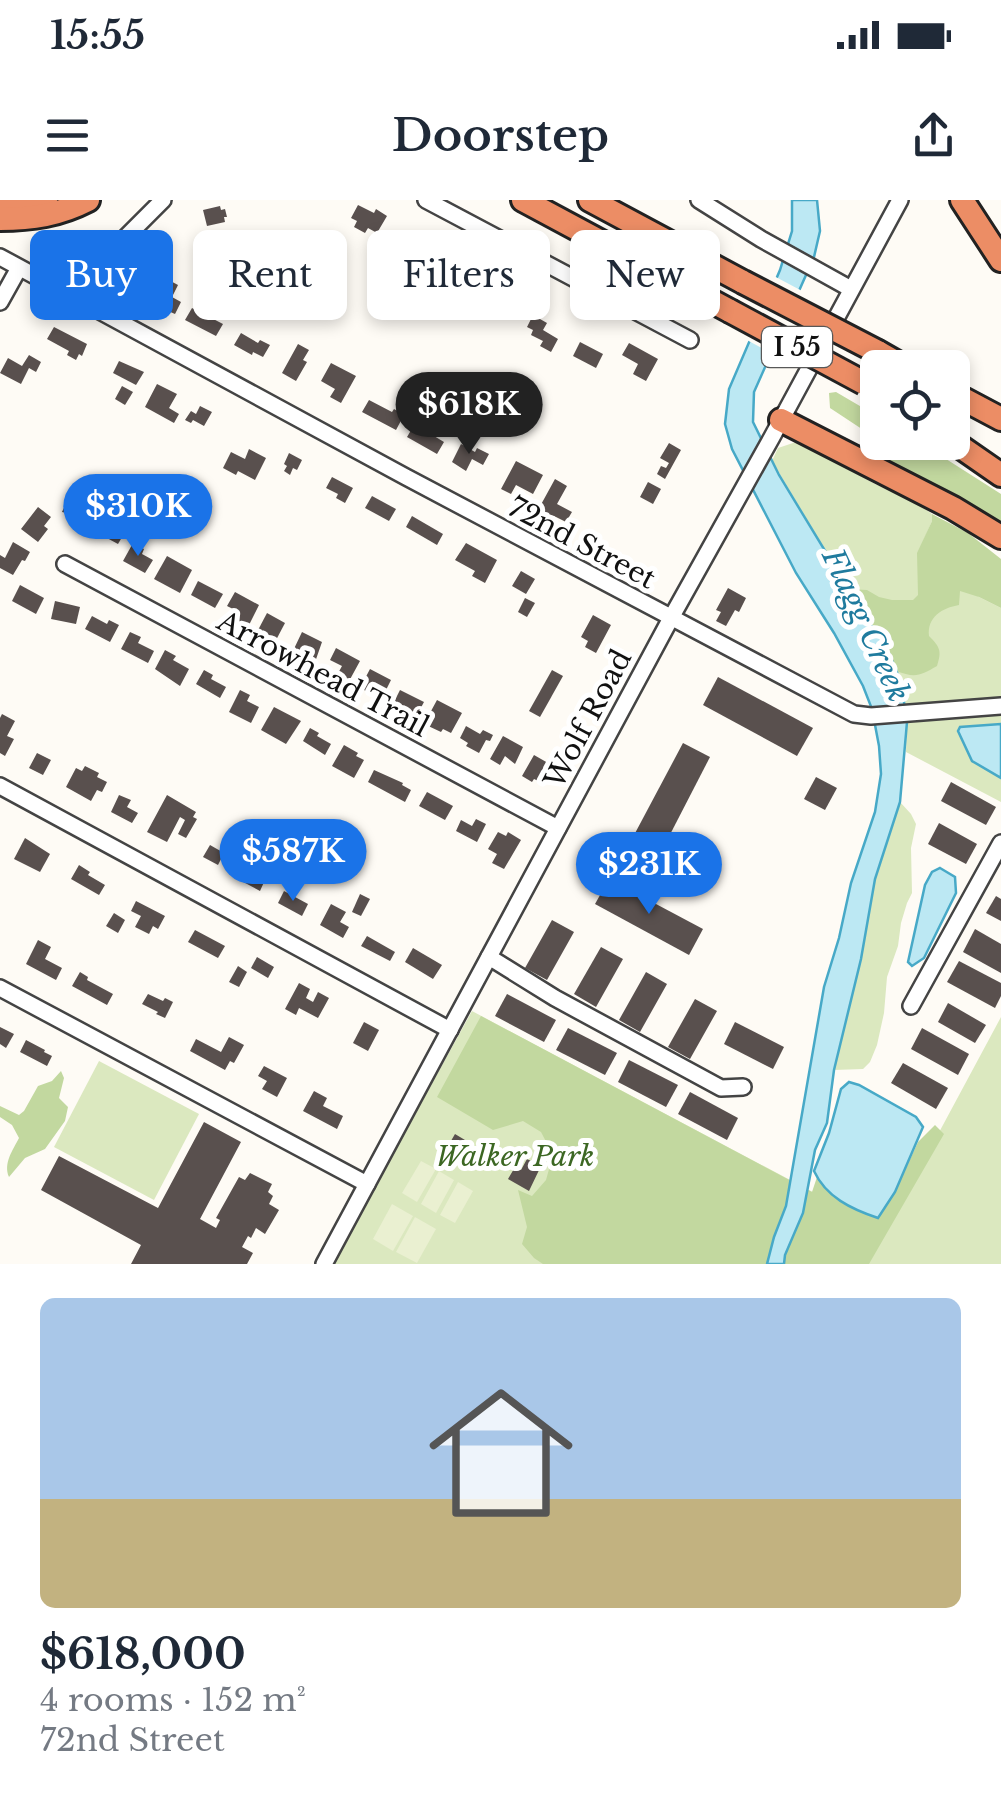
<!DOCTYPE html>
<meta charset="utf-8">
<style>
body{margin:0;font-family:"Libre Baskerville",serif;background:#f2f2f3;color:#1f2937;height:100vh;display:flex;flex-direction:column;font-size:38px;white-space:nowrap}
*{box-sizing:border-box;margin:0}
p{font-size:32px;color:#747a83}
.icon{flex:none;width:55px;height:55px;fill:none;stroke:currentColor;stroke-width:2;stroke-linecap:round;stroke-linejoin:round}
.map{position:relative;height:1064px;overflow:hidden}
.details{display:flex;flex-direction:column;background:#fff;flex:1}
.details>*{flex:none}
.hud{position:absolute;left:30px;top:30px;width:942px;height:90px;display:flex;gap:20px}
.fabs{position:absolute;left:860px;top:150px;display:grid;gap:20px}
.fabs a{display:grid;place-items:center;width:110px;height:110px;border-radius:15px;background:#fff;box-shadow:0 5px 15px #0003;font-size:50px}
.price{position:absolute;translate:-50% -85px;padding:0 22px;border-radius:35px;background:#1a73e8;color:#fff;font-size:32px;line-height:65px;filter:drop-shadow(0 2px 5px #0008)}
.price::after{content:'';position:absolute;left:50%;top:60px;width:30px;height:22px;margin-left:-15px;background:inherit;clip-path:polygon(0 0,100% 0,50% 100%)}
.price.on{background:#222;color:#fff}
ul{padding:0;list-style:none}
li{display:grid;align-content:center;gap:20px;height:530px;padding:0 40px}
li span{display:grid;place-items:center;height:310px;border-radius:15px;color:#555}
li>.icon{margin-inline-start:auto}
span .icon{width:180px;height:180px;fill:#fffc;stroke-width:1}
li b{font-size:42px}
.tag{padding:0 35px;border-radius:15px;background:#fff;box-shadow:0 5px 15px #0003;font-size:35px;line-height:90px}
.tag.on{background:#1a73e8;color:#fff}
.status{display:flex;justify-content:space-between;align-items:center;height:70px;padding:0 50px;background:#fff;direction:ltr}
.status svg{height:28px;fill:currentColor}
header{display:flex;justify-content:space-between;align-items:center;height:130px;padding:0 40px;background:#fff;font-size:45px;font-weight:600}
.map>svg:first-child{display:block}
.green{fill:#dbe8bf}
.forest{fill:#c2d89f}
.pitch{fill:#eaf0d1}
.water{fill:#bce8f3;stroke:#47a9c7;stroke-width:2.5}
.pier{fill:#fefbf5}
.building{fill:#59504e}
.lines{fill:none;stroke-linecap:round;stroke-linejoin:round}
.minor-casing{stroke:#444;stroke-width:20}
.highway-casing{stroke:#222;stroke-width:28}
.minor{stroke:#fff;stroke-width:15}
.highway{stroke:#ec8d65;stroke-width:22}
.highway-bridge-casing{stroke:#222;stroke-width:28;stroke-linecap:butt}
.highway-bridge{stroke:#ec8d65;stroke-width:22}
.labels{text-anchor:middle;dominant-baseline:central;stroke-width:10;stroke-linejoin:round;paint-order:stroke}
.shield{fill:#fff;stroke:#585858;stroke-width:2.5}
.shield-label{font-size:25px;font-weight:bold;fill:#111}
.street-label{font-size:28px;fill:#111;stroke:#fff}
.park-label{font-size:28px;font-style:italic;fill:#3c6723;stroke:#fff}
.water-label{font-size:30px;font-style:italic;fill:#1f7b9e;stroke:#fff}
</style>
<div class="status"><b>15:55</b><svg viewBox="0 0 49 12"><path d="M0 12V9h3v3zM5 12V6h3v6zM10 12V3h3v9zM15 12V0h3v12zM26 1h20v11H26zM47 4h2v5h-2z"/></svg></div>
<header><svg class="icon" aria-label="menu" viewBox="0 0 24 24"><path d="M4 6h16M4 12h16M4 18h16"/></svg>Doorstep<svg class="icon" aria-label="share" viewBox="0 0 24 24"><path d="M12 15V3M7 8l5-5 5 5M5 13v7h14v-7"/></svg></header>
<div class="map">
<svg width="1001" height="1064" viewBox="0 0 1001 1064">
<rect width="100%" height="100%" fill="#fefbf5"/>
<g class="green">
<path d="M799,241l76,43 39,17 18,13v7l-14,32 61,44 22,11v194l-95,-50c2,-53 -7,-90 -39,-132l-95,-159 6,-13z"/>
<polygon points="900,602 911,614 916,624 911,648 912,693 907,703 901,723 898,746 887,777 884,813 877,845 870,862 863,869 834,870 861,759 875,679"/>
<polygon points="472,811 886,1031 1001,817 1001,1064 332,1064"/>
<polygon points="99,861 199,914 154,1000 54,947"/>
</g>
<g class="forest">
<polygon points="836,192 865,209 877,213 877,239 830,208 829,193"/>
<polygon points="881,243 921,243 1001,294 1001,322 952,293 888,261"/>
<path d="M932,314l36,19 33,26v49l-22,-11 -19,-6 -1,14c-17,3 -32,12 -30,31 11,11 13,15 8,30 -17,10 -22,12 -41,5l-11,-27 -37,-55 19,1 12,7 13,3h21l5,-5 -1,-42 15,-32z"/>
<path d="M481,816l331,176 5,-15c15,21 36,33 60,41l18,-26 23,-50 17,-17 9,9 -75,130h-326l-9,-6 -12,-14 5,-17 -9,-37 14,6 14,-16 7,-25 -12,-23 -18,-11 -30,9 -56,-33z"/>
<path d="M61,871l3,7 -5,20 9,9 -3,14 -20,28 -20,9 -16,19c-6,-14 4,-27 10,-39l-7,-13 -12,-8v-11l19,9 5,-4 14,-25 14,-5z"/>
</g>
<g class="pitch">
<polygon points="421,961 436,969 417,1002 402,993"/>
<polygon points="439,971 454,980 436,1013 421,1004"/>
<polygon points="458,982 473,991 455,1023 440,1015"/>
<polygon points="392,1004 413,1016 393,1051 373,1039"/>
<polygon points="415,1017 436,1029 417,1063 396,1052"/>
</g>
<g class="water">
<polygon points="792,0 817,0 820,31 814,57 754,192 753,222 779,275 867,420 885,444 901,482 907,522 900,602 875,679 861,759 834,870 827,923 815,950 803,1013 785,1055 784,1064 767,1064 774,1037 786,1006 824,787 839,738 851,683 875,612 881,574 879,546 872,509 863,486 834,433 796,373 732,249 725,224 729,189 780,70 792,31"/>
<polygon points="1001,524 1001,578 972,561 958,531 960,527"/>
<polygon points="940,668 955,677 956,693 924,758 912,766 908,762 925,685 932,672"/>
<path d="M849,882l10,3 57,32 7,10 -28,65 -17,26c-27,-9 -52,-21 -64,-47l15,-38 12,-44z"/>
</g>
<polygon class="pier" points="772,75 804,92 775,155 745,139"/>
<g class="building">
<polygon points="358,5 374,13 376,9 387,16 377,33 368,28 365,33 354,27 357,21 351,18"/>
<polygon points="220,6 221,10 225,9 227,17 224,17 225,22 207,26 203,10"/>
<polygon points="409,31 421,37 416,45 426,50 418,63 398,52"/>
<polygon points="468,64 478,70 466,92 443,80 450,65 464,73"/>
<polygon points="163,77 178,85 172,97 181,102 175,114 150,103 151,101 140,95 147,83 157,89"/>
<polygon points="488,82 498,88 490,103 480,97"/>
<polygon points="501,88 520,98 514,110 495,100"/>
<polygon points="192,108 223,124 216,136 185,120"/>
<polygon points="533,115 547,123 543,130 558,139 551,152 540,146 543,141 531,135 533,130 527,127"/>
<polygon points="54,127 87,144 82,156 79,154 76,160 67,155 69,151 47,139"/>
<polygon points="241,133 258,143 260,140 270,145 263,157 253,152 252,155 234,145"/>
<polygon points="580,142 603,154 596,168 573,156"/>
<polygon points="629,143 658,159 646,181 633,174 638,164 622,155"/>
<polygon points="298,144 309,150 303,160 307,162 296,181 282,173"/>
<polygon points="29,155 41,162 36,172 29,168 21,184 0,173 8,158 22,166"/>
<polygon points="119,161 144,172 136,185 113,173"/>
<polygon points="331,163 356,176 341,203 330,197 335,189 321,181"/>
<polygon points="157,184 177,194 169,208 179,214 174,223 145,207"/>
<polygon points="122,186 133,192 125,205 115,199"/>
<polygon points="369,200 392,212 394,209 404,215 396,230 362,212"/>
<polygon points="200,206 212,212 204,226 193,220 191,223 185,220 191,211 196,214"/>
<polygon points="416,222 424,226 426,223 438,230 434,236 444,242 437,254 407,237"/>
<polygon points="669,243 681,250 665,279 657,274 661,266 666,268 669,263 660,258"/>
<polygon points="461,244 475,252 477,248 489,254 483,265 472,259 466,271 452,262"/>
<polygon points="249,249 266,258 255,280 238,271 236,275 223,268 231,252 245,259"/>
<polygon points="289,253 302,260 297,270 293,268 290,275 284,271 287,266 284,264"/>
<polygon points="516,261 543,275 533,294 516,285 511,294 501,289"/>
<polygon points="332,277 353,288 345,303 336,298 338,294 326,288"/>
<polygon points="555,279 567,286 557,304 572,312 566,322 554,316 553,318 538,310"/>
<polygon points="648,282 661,289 653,304 640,297"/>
<polygon points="70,295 91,305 83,328 73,323 76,315 62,312"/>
<polygon points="372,296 396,309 389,321 365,308"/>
<polygon points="38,307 51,317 44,326 48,329 38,342 21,329"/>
<polygon points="412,316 443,334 437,345 406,327"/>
<polygon points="100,320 125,332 118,344 94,331"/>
<polygon points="13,342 30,352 25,361 22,360 13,375 0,368 0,355 5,358"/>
<polygon points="133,343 144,349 142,354 153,360 145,373 123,361"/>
<polygon points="466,343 497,360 485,383 472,376 475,371 455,360"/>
<polygon points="167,356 192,370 180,393 154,379"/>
<polygon points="521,371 535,379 526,394 512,386"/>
<polygon points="198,381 223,394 215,408 191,395"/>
<polygon points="20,385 44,398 36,414 12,401"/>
<polygon points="728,388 746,398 739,412 735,410 726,426 716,421 721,412 716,410"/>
<polygon points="235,392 259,405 247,429 234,422 239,412 227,406"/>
<polygon points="525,398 535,403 527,417 518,412"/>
<polygon points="55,401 80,407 76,424 51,419"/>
<polygon points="267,413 285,423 275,442 257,432"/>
<polygon points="593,415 611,425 596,453 585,447 588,441 581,437"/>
<polygon points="92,416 107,424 109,420 119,425 110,442 85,429"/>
<polygon points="130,432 141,437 138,443 154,451 148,463 121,449"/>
<polygon points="302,432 322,442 314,465 303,459 307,452 302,450 299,456 292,453"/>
<polygon points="336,448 360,461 348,483 336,477 342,466 330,460"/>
<polygon points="165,450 176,456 173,460 189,469 180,486 155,469"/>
<polygon points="370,469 391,480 383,496 373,492 372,494 360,488"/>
<polygon points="204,470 213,475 211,479 226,487 220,498 196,484"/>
<polygon points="552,470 563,476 540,517 529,511"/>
<polygon points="718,477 813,528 797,556 703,505"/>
<polygon points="240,490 250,495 247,501 259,507 251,523 229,512"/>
<polygon points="400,490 424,502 416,517 393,504"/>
<polygon points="437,500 462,513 451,533 443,529 441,532 424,524"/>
<polygon points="274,507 301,521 286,544 261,530"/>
<polygon points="2,514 15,521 7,536 14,539 5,556 0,553 0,518"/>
<polygon points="466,526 480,534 483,530 493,535 490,541 486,540 479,553 466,546 468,543 460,538"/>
<polygon points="310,528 319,533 317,536 331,544 325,555 303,541"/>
<polygon points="503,536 523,547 515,564 505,556 500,565 490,559"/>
<polygon points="683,543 710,557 661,652 633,637"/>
<polygon points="344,545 358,553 356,556 364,560 354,578 332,566"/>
<polygon points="37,553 51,560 43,575 29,568"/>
<polygon points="534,555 548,563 546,567 552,571 545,584 534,579 532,582 522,576"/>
<polygon points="85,566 99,573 97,577 107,582 102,592 97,590 91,601 66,587 76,568 82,571"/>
<polygon points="374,570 403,583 402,585 411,590 405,602 368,582"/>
<polygon points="816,577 837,588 825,610 804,599"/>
<polygon points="951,582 996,607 986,625 941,601"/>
<polygon points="427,592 453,606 445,620 419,606"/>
<polygon points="119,595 131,600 127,607 138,613 132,623 111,612"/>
<polygon points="167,595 196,612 193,617 197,619 186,638 178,634 185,620 180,617 167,642 147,632"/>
<polygon points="476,619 486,624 477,642 456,631 461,620 472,626"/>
<polygon points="939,623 977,644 966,664 928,644"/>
<polygon points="498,632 506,636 508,632 521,640 504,669 492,663 497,654 488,649"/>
<polygon points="25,638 50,654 40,672 14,659"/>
<polygon points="210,645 224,653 218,665 203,657"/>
<polygon points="245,652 263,662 266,656 274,660 260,691 232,676"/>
<polygon points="79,665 90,672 88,675 105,685 99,695 71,679"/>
<polygon points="609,679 703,729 689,755 595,704"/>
<polygon points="284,691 308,704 302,716 278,703"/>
<polygon points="360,694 370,699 361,716 352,712"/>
<polygon points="996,696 1001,699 1001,721 986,713"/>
<polygon points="136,701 165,716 158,729 153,726 149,734 135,727 141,716 131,711"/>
<polygon points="331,704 346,712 340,722 349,727 343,738 320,725"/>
<polygon points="114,713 125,720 118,733 106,726"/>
<polygon points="552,720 574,732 547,780 525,768"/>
<polygon points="975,729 1001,744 1001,773 963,752"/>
<polygon points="195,730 225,746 218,758 188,742"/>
<polygon points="367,736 395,752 390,761 361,746"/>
<polygon points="38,740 51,747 45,759 62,768 56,780 26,764"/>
<polygon points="601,747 623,759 596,807 574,794"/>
<polygon points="413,748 442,765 433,779 405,762"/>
<polygon points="257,757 274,767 268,778 251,768"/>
<polygon points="959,761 1001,783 1001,796 995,808 947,782"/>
<polygon points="238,766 247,772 239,787 229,782"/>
<polygon points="80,772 88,777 87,780 113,794 107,805 72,786"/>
<polygon points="646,772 667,784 640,832 619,820"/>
<polygon points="299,783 310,789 306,798 313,802 318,792 329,798 318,818 299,808 296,815 285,809"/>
<polygon points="148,794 163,801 165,798 173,802 165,818 156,814 158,812 142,804"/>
<polygon points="507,794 556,820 544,842 495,816"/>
<polygon points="695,799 717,811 690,859 668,847"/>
<polygon points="948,803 986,825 975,843 938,822"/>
<polygon points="364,822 379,830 368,851 353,843"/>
<polygon points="735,822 784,847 773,869 724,844"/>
<polygon points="0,827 14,834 6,848 0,844"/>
<polygon points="568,828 617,853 605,875 556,850"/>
<polygon points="922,828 969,854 958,875 911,849"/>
<polygon points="229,837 244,845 234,863 230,861 225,870 190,851 196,839 221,852"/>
<polygon points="26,840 45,850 44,852 52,856 47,866 20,852"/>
<polygon points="629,860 678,885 666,907 618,882"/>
<polygon points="903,863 948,888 936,909 891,883"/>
<polygon points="264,866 287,878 277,897 262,889 267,881 258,876"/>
<polygon points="314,891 327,898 323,906 343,916 337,929 303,911"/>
<polygon points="690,892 738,918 727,940 678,914"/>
<polygon points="204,922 241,942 200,1019 216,1028 220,1020 216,1018 239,977 245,980 250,973 272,984 268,992 273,996 269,1004 279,1010 265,1034 256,1028 251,1038 248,1036 242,1047 253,1053 247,1064 131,1064 141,1045 41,990 59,956 158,1008"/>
<polygon points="455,934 470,943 457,961 448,956 452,948 448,946"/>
<polygon points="527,959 541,966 529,991 508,979 515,967 521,970"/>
</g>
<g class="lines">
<defs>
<g id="minor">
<polyline points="426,0 690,140"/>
<polyline points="699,0 761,39 851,89"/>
<polyline points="0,57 406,277 854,514 871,516 1001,506"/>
<polyline points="68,95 163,0"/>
<polyline points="0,102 19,68"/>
<polyline points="65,364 558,628"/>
<polyline points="0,586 450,830"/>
<polyline points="489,757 555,798 721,888 743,887"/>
<polyline points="0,788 367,984"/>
<polyline points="911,806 1001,643"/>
<polyline points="324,1064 671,418 772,237 900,0"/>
</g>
<g id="highway">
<polyline points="523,0 730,111"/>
<polyline points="590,0 743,82"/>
<polyline points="962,0 1001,60"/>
<polyline points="0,3 10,5 46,0"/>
<path d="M0,19c32,0 59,-4 88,-19"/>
<polyline points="878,152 906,168"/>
<polyline points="952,193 1001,219"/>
<polyline points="781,220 953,308 1001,337"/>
<polyline points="952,241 1001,275"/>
</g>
</defs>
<use href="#minor" class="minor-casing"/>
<use href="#highway" class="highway-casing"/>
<use href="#minor" class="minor"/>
<use href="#highway" class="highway"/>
<defs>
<g id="highway-bridge">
<polyline points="743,82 878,152"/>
<polyline points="730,111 864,183"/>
</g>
</defs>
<use href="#highway-bridge" class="highway-bridge-casing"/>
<use href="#highway-bridge" class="highway-bridge"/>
</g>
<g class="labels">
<rect class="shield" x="762" y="127" width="70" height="40" rx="8"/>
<g class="shield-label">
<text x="797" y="147">I 55</text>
</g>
<g class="street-label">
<text transform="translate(582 343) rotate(28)">72nd Street</text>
<text transform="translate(323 474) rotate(28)">Arrowhead Trail</text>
<text transform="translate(588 519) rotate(-62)">Wolf Road</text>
</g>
<g class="park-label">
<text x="515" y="956">Walker Park</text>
</g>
<g class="water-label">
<text transform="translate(866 425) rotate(65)">Flagg Creek</text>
</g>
</g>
</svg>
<div class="fabs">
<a><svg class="icon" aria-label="locate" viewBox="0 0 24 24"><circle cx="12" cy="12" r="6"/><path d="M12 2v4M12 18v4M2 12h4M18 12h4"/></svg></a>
</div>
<b class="price on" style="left:469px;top:257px">$618K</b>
<b class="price" style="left:138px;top:359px">$310K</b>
<b class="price" style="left:293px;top:704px">$587K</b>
<b class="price" style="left:649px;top:717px">$231K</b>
<div class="hud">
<a class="tag on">Buy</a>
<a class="tag">Rent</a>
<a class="tag">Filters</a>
<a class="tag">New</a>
</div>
</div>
<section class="details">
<ul>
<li><span style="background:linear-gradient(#a9c7e8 65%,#c2b280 0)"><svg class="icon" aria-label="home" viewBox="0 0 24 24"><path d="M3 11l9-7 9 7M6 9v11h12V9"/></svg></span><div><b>$618,000</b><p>4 rooms · 152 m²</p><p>72nd Street</p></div></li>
</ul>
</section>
